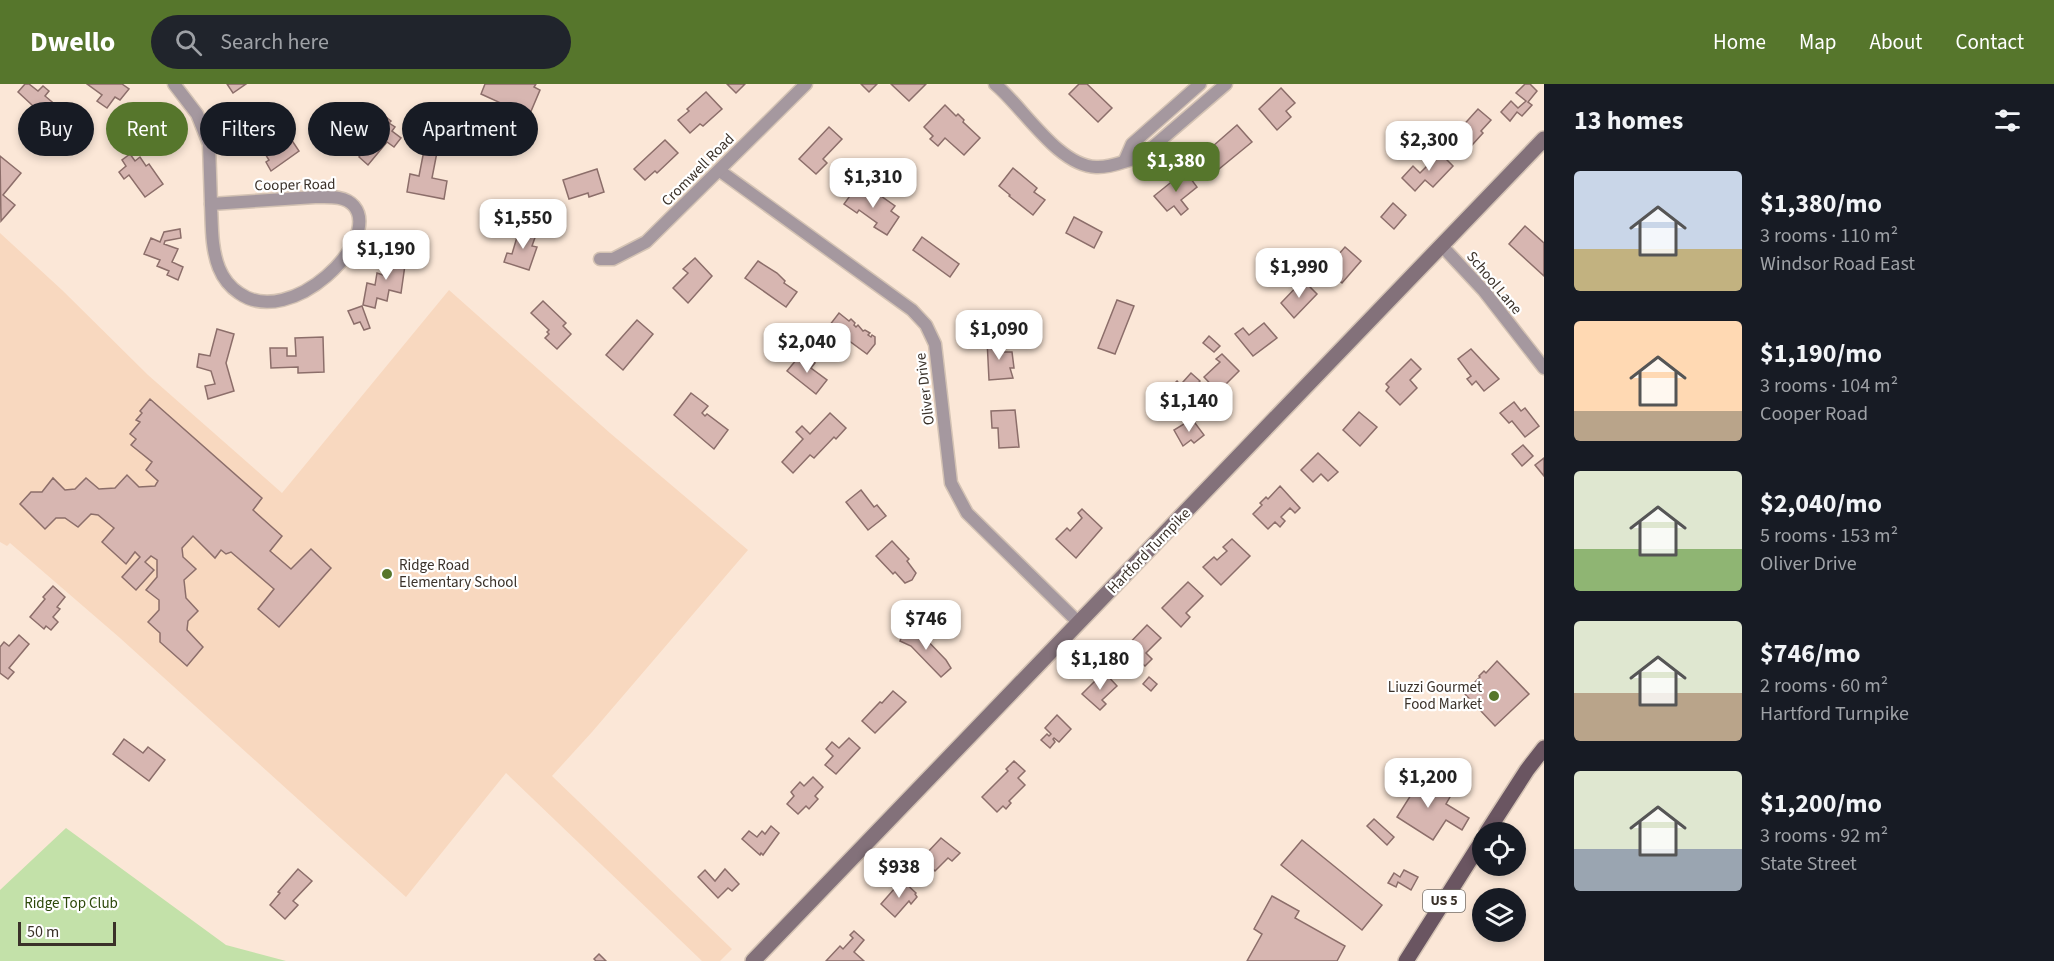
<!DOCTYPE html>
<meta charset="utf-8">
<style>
body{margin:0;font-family:"Source Sans 3",sans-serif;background:#20242c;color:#f1f3f6;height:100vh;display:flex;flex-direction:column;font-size:22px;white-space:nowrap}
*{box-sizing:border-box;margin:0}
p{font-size:20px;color:#9ea1a6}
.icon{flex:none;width:33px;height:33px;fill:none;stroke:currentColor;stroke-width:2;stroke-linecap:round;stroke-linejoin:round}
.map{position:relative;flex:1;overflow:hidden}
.details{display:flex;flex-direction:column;background:#171b24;width:510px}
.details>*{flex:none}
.guide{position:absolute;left:18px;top:18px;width:570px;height:54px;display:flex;gap:12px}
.tools{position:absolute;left:1472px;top:738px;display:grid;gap:12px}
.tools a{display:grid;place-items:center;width:54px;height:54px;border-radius:50%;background:#171b24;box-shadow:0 3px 9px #0003;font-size:30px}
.scale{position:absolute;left:18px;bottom:15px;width:98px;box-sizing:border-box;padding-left:6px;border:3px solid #3a3129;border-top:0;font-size:16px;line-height:21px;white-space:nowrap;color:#3a3129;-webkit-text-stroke:4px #fff;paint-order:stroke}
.price{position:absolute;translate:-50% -51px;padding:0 14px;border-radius:12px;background:#fff;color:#222;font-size:20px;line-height:39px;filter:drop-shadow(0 2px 3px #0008)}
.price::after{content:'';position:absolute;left:50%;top:36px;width:18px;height:14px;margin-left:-9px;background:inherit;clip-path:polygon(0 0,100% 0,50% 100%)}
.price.current{background:#56762c;color:#fff}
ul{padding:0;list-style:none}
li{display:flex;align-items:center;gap:18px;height:150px;padding:0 30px}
li span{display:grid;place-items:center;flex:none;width:168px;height:120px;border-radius:6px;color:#555}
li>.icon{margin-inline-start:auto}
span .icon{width:72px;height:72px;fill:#fffc;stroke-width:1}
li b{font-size:26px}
h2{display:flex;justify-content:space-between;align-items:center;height:72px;padding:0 30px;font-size:26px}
.tag{padding:0 21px;border-radius:27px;background:#171b24;box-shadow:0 3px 9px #0003;font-size:21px;line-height:54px}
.tag.current{background:#56762c;color:#fff}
header{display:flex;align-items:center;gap:36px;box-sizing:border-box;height:84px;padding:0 30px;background:#56762c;color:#fff}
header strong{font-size:28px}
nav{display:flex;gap:33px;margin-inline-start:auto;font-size:21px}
.search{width:420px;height:54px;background:#20242c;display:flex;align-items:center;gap:15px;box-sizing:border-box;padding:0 21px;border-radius:33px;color:#9ea1a6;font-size:22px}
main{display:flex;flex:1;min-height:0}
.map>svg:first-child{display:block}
.built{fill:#f8d8bf}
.green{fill:#c3e1a9}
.building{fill:#d7b6b1;stroke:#8c6e6a;stroke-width:1.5}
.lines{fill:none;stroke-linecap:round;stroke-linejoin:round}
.street-casing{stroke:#d4c3b4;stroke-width:15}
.secondary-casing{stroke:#d4c3b4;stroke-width:18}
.primary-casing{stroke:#d4c3b4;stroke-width:18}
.street{stroke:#a5989f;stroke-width:12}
.secondary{stroke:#83717a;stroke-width:15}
.primary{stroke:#6a5561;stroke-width:15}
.poi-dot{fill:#56762c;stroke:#fff;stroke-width:2}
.labels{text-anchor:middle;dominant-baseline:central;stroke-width:4.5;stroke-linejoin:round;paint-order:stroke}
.shield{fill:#fff;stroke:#756f69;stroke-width:1.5}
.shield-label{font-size:14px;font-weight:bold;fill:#3a3129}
.street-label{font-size:15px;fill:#3a3129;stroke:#fff}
.poi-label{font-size:15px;fill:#3a3129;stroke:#fff;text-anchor:start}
.park-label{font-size:15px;fill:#2d480a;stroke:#fff}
</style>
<header>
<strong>Dwello</strong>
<div class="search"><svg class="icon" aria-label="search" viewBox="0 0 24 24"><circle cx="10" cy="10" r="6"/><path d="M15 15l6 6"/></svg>Search here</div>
<nav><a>Home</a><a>Map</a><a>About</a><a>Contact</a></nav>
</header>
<main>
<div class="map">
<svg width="1544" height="877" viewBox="0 0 1544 877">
<rect width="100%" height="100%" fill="#fbe7d7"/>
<polygon class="built" points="0,149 62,206 148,291 282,409 449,206 610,349 748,466 592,648 552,692 732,865 720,877 702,877 506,689 406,813 120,554 10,459 7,462 0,458"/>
<polygon class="green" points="66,744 226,861 286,877 0,877 0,806"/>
<g class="building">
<polygon points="25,0 29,0 38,7 43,2 49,7 45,12 57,22 46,34 18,8"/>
<polygon points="87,0 122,0 129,5 120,16 115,13 107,24 97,17 102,11"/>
<polygon points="227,0 246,0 233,9"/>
<polygon points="485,0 536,0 534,3 540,6 529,32 481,10"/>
<polygon points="727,0 745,0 736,9"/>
<polygon points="861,0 877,0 869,8"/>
<polygon points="891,0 926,0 909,17"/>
<polygon points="1079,0 1087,0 1112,24 1098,38 1069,10"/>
<polygon points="1525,0 1530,0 1537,7 1528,18 1532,21 1522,32 1517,28 1510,37 1501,28 1511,17 1518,24 1526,17 1516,9"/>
<polygon points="1281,4 1295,19 1286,27 1291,33 1277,46 1259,25"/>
<polygon points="706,8 722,25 703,42 700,40 690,49 678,36 689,27 687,25"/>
<polygon points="945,21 956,32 958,30 964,36 963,38 980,54 964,71 945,54 938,62 930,55 933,52 924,43"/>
<polygon points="1478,25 1491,36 1481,47 1483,49 1464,70 1450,56"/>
<polygon points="380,28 391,37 389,39 395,43 392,47 401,54 394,63 387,58 368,81 359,73 366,64 347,49 357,36 367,44"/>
<polygon points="1237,41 1252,58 1219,85 1205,69"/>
<polygon points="829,43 842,55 823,75 827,79 816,90 799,75"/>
<polygon points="291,55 299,67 271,87 266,78 269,76 262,65 274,57 278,63"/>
<polygon points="665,56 678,69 657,89 655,87 645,96 634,85"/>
<polygon points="425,61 438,63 432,94 447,97 444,115 407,108 410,90 419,92"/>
<polygon points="1436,65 1453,82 1433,103 1425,96 1415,107 1402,94 1413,82 1420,89 1433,76 1429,72"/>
<polygon points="130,70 135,77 140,73 146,82 149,80 163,100 145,113 129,91 124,95 119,88 126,82 122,76"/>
<polygon points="0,72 21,89 3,111 15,121 1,137"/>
<polygon points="1013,84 1037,104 1034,108 1045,116 1033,131 1009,112 1010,111 999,102"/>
<polygon points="597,85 604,108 589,113 588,109 569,115 563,96"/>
<polygon points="1185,87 1197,103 1181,116 1188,125 1181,131 1174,122 1167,127 1154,112"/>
<polygon points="857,102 868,110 870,108 877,113 878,110 895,122 891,127 899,133 887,151 874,143 877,139 859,126 857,129 844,120"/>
<polygon points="1393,119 1406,131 1394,145 1381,133"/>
<polygon points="1074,133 1102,148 1094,164 1066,149"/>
<polygon points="1525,142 1544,159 1544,192 1509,160"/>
<polygon points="520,143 537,148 532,162 537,163 529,186 504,178 507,169 512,170"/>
<polygon points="180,145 181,154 165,157 164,160 178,165 172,178 183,183 178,196 167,191 169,187 157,182 160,176 144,170 151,154 160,158 164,148"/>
<polygon points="922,153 959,180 950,193 913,166"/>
<polygon points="1345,163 1361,177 1342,199 1326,185"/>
<polygon points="388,169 406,174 401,209 389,206 387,217 377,214 375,224 363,221 367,199 375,201 377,189 383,191"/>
<polygon points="695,174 712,192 688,219 673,204 688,189 683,185"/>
<polygon points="758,177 777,189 785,197 784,199 797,208 786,223 745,194"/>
<polygon points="1303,196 1317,210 1294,234 1281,219"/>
<polygon points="1117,216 1134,222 1115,270 1098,264"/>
<polygon points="543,217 566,239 563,242 571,250 557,265 545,254 549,250 547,248 549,246 531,229"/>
<polygon points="362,222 370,244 364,246 360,238 354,240 348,227"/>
<polygon points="839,229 849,237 851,235 855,239 854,241 856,243 858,241 863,247 865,246 870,249 868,251 871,253 872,251 875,253 875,260 867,270 829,242"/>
<polygon points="637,236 653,250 623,286 606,271"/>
<polygon points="1264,239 1277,254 1253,272 1235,250 1243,244 1249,251"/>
<polygon points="217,245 234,250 226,279 234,307 208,315 205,302 215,300 211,287 197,283 199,270 210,272"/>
<polygon points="1209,252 1220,262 1214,268 1203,259"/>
<polygon points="323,253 324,288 298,289 298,283 271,284 270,264 287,264 287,272 296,272 295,254"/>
<polygon points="1003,255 1004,268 1012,268 1014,284 1010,284 1013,294 989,296 987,256"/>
<polygon points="1471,265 1499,295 1484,307 1476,297 1472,301 1467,295 1471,292 1458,275"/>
<polygon points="802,269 815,279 811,284 827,296 816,310 787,287"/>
<polygon points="1222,270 1239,287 1218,308 1204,293 1220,278 1216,275"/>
<polygon points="1411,275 1421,285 1410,296 1417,304 1400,321 1386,307 1389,303 1386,300"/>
<polygon points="1191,289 1200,297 1192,306 1183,298"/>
<polygon points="1177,297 1187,309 1177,319 1166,307"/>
<polygon points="691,309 708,322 702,329 705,332 707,330 728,346 714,365 674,331"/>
<polygon points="150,315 262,414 253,426 282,452 270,467 291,485 311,465 331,484 279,543 258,525 274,505 231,468 226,470 221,466 215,474 193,452 182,464 183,473 196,485 184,496 186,514 198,527 188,537 187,546 203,563 187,582 160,558 160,549 148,538 159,526 159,516 146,506 157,493 157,476 151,472 145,478 154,486 136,506 122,493 140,473 135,468 126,480 102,458 114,444 98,431 91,430 78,443 65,434 56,434 45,445 20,420 31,408 42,408 53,394 65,406 75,405 86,394 99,405 115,404 127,391 139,403 155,402 158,397 146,386 152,378 131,361 136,355 130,350 140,338 136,336 142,329 140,327"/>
<polygon points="1514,318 1521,327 1525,324 1539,342 1525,353 1512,337 1509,339 1500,329"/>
<polygon points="1015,326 1019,363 999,364 998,344 992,344 991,327"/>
<polygon points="1359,328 1377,343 1360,362 1343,346"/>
<polygon points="830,329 846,344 836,355 834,353 814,374 810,371 793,389 782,378 803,355 796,348 802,342 810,350"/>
<polygon points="1192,335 1204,351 1194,359 1191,356 1183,362 1174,346"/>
<polygon points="1523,361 1533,372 1522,382 1512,370"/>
<polygon points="1318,369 1338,388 1328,397 1321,390 1313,398 1301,386"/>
<polygon points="1544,374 1544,392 1535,381"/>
<polygon points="1280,402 1300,424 1295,429 1290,424 1281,433 1285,437 1280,443 1275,438 1268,445 1253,430 1262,421 1260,419 1266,413 1268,415"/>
<polygon points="861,406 874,423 877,421 886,432 868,446 846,418"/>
<polygon points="1082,425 1102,444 1076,474 1056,455 1067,444 1070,447 1082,434 1078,429"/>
<polygon points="1232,455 1250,472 1221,501 1203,483 1214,473 1217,476 1227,467 1223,463"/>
<polygon points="892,457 907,473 909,475 907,477 916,489 912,496 905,499 895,488 893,490 876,472"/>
<polygon points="1188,498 1203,512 1186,529 1190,533 1181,543 1162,524"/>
<polygon points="53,502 65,513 57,523 60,525 53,533 58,538 51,546 46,542 44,545 30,533 45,515 43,513"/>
<polygon points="1147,541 1161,554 1146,569 1152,575 1145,582 1136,574 1129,581 1119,570"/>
<polygon points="905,543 922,551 946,576 951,584 941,593 911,562 900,557"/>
<polygon points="19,551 29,560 9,584 14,588 8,595 0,589 0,563 4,558 9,562"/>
<polygon points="1497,577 1529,610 1495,642 1464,609 1480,593 1479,592 1484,587 1486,589"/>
<polygon points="1104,588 1117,602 1102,616 1106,620 1100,626 1082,610"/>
<polygon points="1149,593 1157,600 1151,607 1143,600"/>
<polygon points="893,607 906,618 875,649 862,637 880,618 882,619"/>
<polygon points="1057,631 1071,645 1059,658 1054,654 1053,655 1055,658 1050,664 1041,656 1047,650 1049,652 1051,650 1045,644"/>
<polygon points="849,654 860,664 836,690 825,681 833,672 826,665 832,658 839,664"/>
<polygon points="124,655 143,669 148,663 165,676 149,697 113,670"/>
<polygon points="1014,677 1025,687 1018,694 1025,701 1009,717 1011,719 1006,725 1003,722 997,728 982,713 1008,687 1006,685"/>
<polygon points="1400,692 1422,706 1427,698 1450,713 1446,720 1469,734 1462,746 1446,736 1433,756 1397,733 1411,711 1404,706 1402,708 1393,702"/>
<polygon points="813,693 823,703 815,712 818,715 809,725 806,722 798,730 787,720 794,712 791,708 800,698 804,702"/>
<polygon points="1374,735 1394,753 1387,761 1367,742"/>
<polygon points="771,742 779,749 763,771 761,769 760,771 742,755 749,747 757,753 762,747 765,750"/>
<polygon points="941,754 960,769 952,777 948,774 935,787 928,780 932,776 926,770"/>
<polygon points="1302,756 1382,821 1362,846 1281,781"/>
<polygon points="298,785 312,797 293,817 298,821 285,835 270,821 280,809 278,808"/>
<polygon points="725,785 739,800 732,807 728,804 718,814 698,793 705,786 715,797"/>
<polygon points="1404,786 1418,793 1411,806 1398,798 1396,803 1388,799 1394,789 1400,793"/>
<polygon points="902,796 916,809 915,810 917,813 911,820 909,817 895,833 881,820"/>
<polygon points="1272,812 1299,827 1295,834 1345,862 1337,877 1247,877 1262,850 1254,845"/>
<polygon points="854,847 864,856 854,868 864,877 826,877 840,862 843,865 853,854 850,851"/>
<polygon points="599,870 606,877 596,877 594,875"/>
</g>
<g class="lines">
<defs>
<g id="street">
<polyline points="174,0 197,30 209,60 211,120"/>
<path d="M995,0c28,23 63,82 101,83 16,1 30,-7 45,-10l85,-73"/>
<polyline points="1125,76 1132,60 1200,0"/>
<polyline points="720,87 912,226 926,241 935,260 951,399 967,429 1079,539"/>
<path d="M315,113c12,0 30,-2 39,9 28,34 -63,124 -115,87 -9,-6 -16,-15 -20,-25 -8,-20 -7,-43 -8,-64z"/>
<polyline points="1442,162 1484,207 1544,284"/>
<polyline points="600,175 613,175 646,158 806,0"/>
</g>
<path id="secondary" d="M753,877c263,-275 529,-547 791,-822"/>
<g id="primary">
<polyline points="1487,748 1527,686 1544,664"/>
<polyline points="1406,877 1482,757"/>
</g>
</defs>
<use href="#street" class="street-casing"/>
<use href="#secondary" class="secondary-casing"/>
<use href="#primary" class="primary-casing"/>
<use href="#street" class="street"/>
<use href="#secondary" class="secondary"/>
<use href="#primary" class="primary"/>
</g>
<g class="poi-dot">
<circle cx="387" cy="490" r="6"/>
<circle cx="1494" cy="612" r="6"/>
</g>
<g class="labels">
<rect class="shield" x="1423" y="806" width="42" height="22" rx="4.5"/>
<g class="shield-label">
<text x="1444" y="817">US 5</text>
</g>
<g class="street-label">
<text transform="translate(698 86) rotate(-45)">Cromwell Road</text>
<text transform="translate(295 101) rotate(-1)">Cooper Road</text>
<text transform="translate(1494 199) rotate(50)">School Lane</text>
<text transform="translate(925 305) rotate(-97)">Oliver Drive</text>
<text transform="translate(1149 467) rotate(-46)">Hartford Turnpike</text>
</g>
<g class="poi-label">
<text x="399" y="481">Ridge Road<tspan x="399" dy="17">Elementary School</tspan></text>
<text x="1482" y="603" text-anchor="end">Liuzzi Gourmet<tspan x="1482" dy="17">Food Market</tspan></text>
</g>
<g class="park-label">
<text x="71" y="819">Ridge Top Club</text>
</g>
</g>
</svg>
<div class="tools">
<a><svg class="icon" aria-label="locate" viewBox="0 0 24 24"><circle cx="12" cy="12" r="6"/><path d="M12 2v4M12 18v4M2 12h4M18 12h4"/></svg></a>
<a><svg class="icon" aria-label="layers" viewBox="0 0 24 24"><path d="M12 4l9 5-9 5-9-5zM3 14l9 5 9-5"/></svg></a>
</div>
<div class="scale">50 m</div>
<b class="price" style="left:1429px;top:88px">$2,300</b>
<b class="price current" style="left:1176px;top:109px">$1,380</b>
<b class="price" style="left:873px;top:125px">$1,310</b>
<b class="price" style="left:523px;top:166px">$1,550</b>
<b class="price" style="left:386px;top:197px">$1,190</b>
<b class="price" style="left:1299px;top:215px">$1,990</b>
<b class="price" style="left:999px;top:277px">$1,090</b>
<b class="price" style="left:807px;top:290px">$2,040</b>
<b class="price" style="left:1189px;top:349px">$1,140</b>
<b class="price" style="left:926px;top:567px">$746</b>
<b class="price" style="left:1100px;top:607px">$1,180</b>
<b class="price" style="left:1428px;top:725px">$1,200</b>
<b class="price" style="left:899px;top:815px">$938</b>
<div class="guide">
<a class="tag">Buy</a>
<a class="tag current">Rent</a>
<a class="tag">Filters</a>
<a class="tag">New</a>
<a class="tag">Apartment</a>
</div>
</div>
<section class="details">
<h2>13 homes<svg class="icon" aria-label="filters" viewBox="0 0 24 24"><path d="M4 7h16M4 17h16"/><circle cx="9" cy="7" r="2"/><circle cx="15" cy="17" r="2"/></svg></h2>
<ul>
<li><span style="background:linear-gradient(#c9d6e8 65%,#c2b280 0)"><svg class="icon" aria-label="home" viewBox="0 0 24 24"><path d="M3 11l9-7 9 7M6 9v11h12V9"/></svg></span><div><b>$1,380/mo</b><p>3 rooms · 110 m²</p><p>Windsor Road East</p></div></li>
<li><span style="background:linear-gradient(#ffd9b3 75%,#b9a48a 0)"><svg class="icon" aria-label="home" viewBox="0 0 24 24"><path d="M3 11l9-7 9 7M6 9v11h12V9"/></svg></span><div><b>$1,190/mo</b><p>3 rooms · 104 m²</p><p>Cooper Road</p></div></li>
<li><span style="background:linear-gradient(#dfe7d0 65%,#8fb573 0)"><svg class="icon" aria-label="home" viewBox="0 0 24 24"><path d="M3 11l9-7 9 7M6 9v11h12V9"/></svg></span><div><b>$2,040/mo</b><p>5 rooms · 153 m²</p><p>Oliver Drive</p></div></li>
<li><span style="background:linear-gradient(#dfe7d0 60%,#b9a48a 0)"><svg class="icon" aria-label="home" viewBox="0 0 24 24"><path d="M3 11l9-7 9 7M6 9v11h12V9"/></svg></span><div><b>$746/mo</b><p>2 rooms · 60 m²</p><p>Hartford Turnpike</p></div></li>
<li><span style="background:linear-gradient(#dfe7d0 65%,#9aa5b1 0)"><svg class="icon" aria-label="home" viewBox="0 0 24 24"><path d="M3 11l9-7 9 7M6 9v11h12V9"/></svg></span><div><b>$1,200/mo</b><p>3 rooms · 92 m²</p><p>State Street</p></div></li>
</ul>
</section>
</main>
